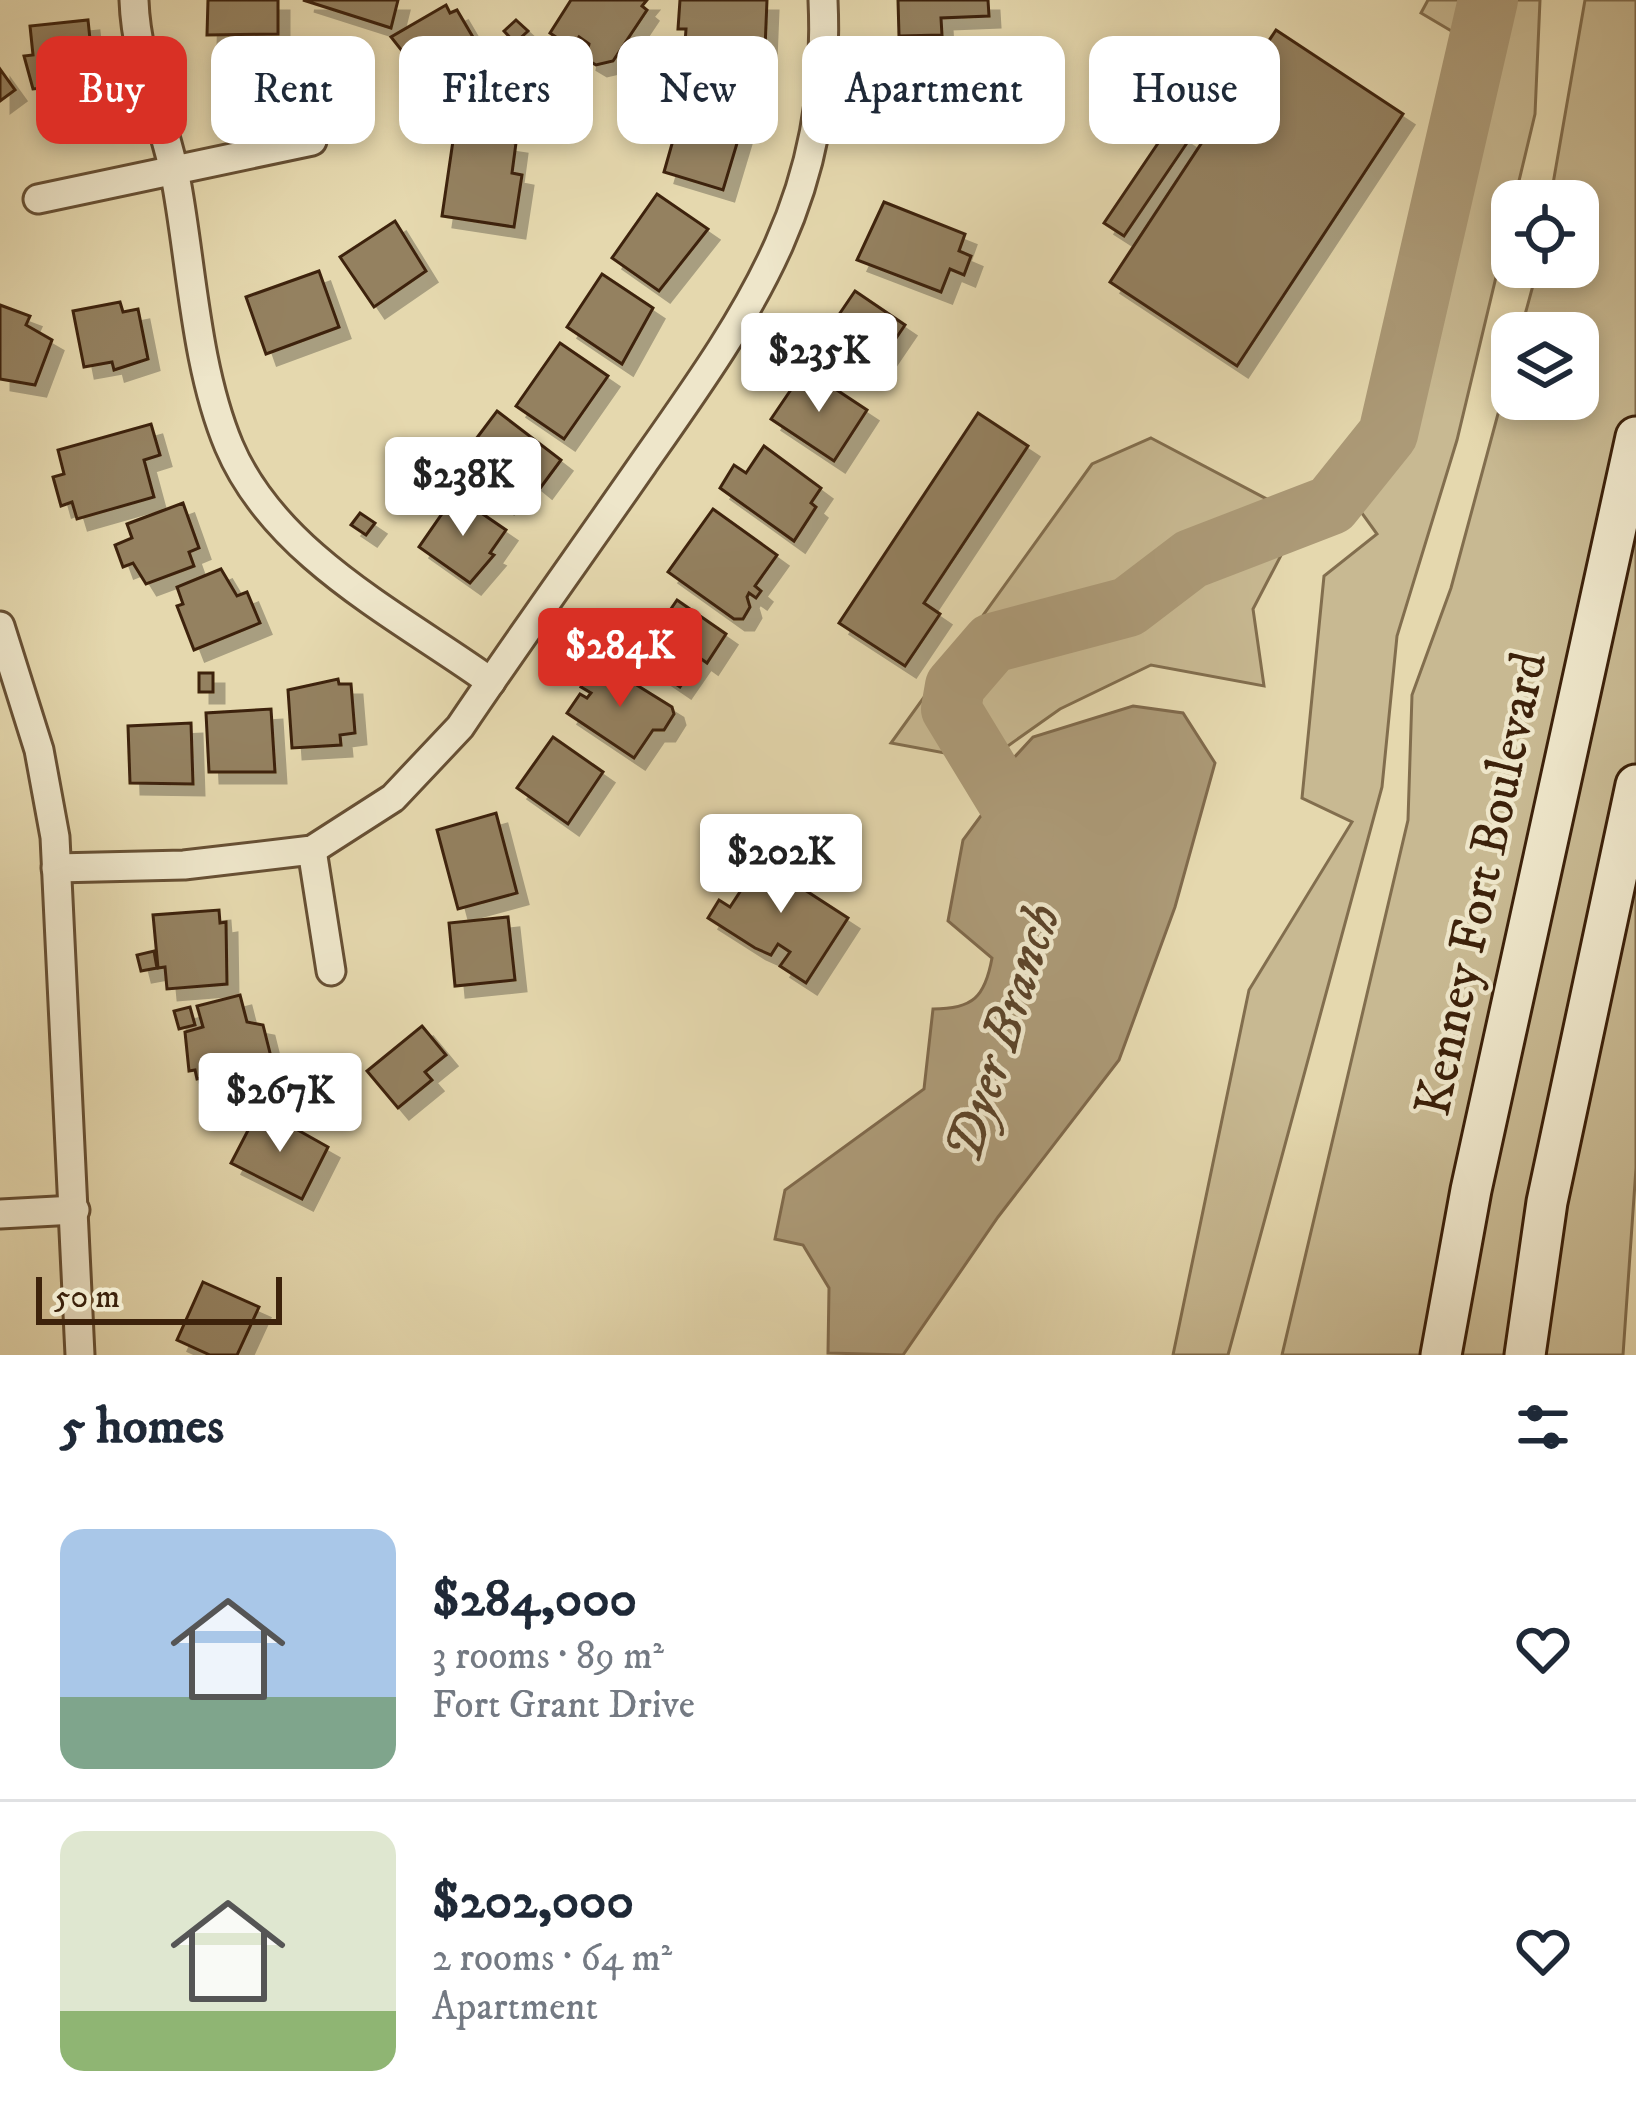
<!DOCTYPE html>
<meta charset="utf-8">
<style>
body{margin:0;font-family:"IM FELL DW Pica",serif;background:#f2f2f3;color:#1f2937;height:100vh;display:flex;flex-direction:column;font-size:45px;white-space:nowrap}
*{box-sizing:border-box;margin:0}
p{font-size:39px;color:#747a83}
.icon{flex:none;width:66px;height:66px;fill:none;stroke:currentColor;stroke-width:2;stroke-linecap:round;stroke-linejoin:round}
.map{position:relative;height:1355px;overflow:hidden}
.details{display:flex;flex-direction:column;background:#fff;flex:1}
.details>*{flex:none}
.hud{position:absolute;left:36px;top:36px;width:1566px;height:108px;display:flex;gap:24px}
.buttons{position:absolute;left:1491px;top:180px;display:grid;gap:24px}
.buttons a{display:grid;place-items:center;width:108px;height:108px;border-radius:24px;background:#fff;box-shadow:0 6px 18px #0003;font-size:60px}
.scale{position:absolute;left:36px;bottom:30px;width:246px;box-sizing:border-box;padding-left:12px;border:6px solid #3d220b;border-top:0;font-size:33px;line-height:42px;white-space:nowrap;color:#3d220b;-webkit-text-stroke:9px #eee6ca;paint-order:stroke}
.price{position:absolute;translate:-50% -102px;padding:0 27px;border-radius:12px;background:#fff;color:#222;font-size:39px;line-height:78px;filter:drop-shadow(0 3px 6px #0008)}
.price::after{content:'';position:absolute;left:50%;top:72px;width:36px;height:27px;margin-left:-18px;background:inherit;clip-path:polygon(0 0,100% 0,50% 100%)}
.price.active{background:#d93025;color:#fff}
ul{padding:0;list-style:none}
li{display:flex;align-items:center;gap:36px;height:300px;padding:0 60px}
li+li{border-top:3px solid #e0e1e3}
li span{display:grid;place-items:center;flex:none;width:336px;height:240px;border-radius:24px;color:#555}
li>.icon{margin-inline-start:auto}
span .icon{width:144px;height:144px;fill:#fffc;stroke-width:1}
li b{font-size:51px}
h2{display:flex;justify-content:space-between;align-items:center;height:144px;padding:0 60px;font-size:51px}
.tag{padding:0 42px;border-radius:24px;background:#fff;box-shadow:0 6px 18px #0003;font-size:42px;line-height:108px}
.tag.active{background:#d93025;color:#fff}
.map>svg:first-child{display:block}
.green{fill:#c8b992;stroke:#826e4e;stroke-width:3}
.water{fill:#ac9a77;stroke:#806a4c;stroke-width:3}
.lines{fill:none;stroke-linecap:round;stroke-linejoin:round}
.river{stroke:#ac9a77;stroke-width:60}
.building{fill:#948160;stroke:#3d220b;stroke-width:3;filter:url(#shadow)}
.minor-casing{stroke:#675034;stroke-width:33}
.secondary-casing{stroke:#3d220b;stroke-width:45}
.minor{stroke:#eee6ca;stroke-width:27}
.secondary{stroke:#eee6ca;stroke-width:39}
.labels{text-anchor:middle;dominant-baseline:central;stroke-width:9;stroke-linejoin:round;paint-order:stroke}
.street-label{font-size:51px;fill:#3d220b;stroke:#eee6ca}
.water-label{font-size:54px;font-style:italic;fill:#5e462b;stroke:#eee6ca}
</style>
<div class="map">
<svg width="1636" height="1355" viewBox="0 0 1636 1355">
<defs>
<filter id="shadow"><feDropShadow dx="11" dy="11" stdDeviation="0" flood-color="#0004"/></filter>
</defs>
<rect width="100%" height="100%" fill="#e5d8ae"/>
<filter id="stains"><feTurbulence type="fractalNoise" baseFrequency=".00167" numOctaves="4"/><feColorMatrix values="0 0 0 0 .2 0 0 0 0 .09 0 0 0 0 .02 0 0 0 .5 -.17"/></filter>
<radialGradient id="worn" r=".72"><stop offset=".6" stop-color="#630" stop-opacity="0"/><stop offset="1" stop-color="#630" stop-opacity=".3"/></radialGradient>
<g class="green">
<polygon points="1428,0 1540,0 1535,114 1457,440 1397,636 1382,787 1228,1355 1173,1355 1249,990 1352,822 1302,798 1324,576 1377,534 1346,491 1442,182 1470,42 1421,13"/>
<polygon points="1585,0 1636,0 1636,1168 1623,1355 1282,1355 1408,820 1412,695 1451,588 1512,362 1512,399 1578,399 1578,333 1520,333 1538,267 1578,267 1578,201 1550,201"/>
<polygon points="1151,438 1301,517 1253,609 1264,686 1151,665 1060,709 1005,748 961,756 891,743 1092,464"/>
</g>
<path class="water" d="M1133,706l50,7 32,50 -40,144 -56,153 -121,157 -95,138 -75,-2 1,-65 -26,-43 -28,-6 10,-49 139,-101 9,-80c40,0 52,-12 59,-51l-44,-37 15,-81 37,-50 -22,-20 7,-13 24,6 24,-26z"/>
<g class="lines">
<polyline class="river" points="1024,829 951,709 955,686 992,643 1128,607 1191,559 1331,505 1388,434 1488,0"/>
</g>
<g class="building">
<polygon points="208,0 278,0 278,34 207,35"/>
<polygon points="303,0 398,0 391,28"/>
<polygon points="571,0 647,0 642,6 647,10 613,61 596,65 586,59 589,44 579,37 572,48 550,33"/>
<polygon points="680,0 767,0 765,49 701,49 701,44 685,43 686,29 678,29"/>
<polygon points="898,0 988,0 989,16 941,18 942,35 899,36"/>
<polygon points="446,5 450,13 457,10 487,61 433,95 428,86 417,92 405,71 414,66 391,37"/>
<polygon points="88,20 93,68 83,68 84,84 33,89 24,56 33,55 30,26"/>
<polygon points="516,20 528,31 515,43 504,31"/>
<polygon points="1276,30 1403,114 1237,366 1110,282"/>
<polygon points="566,46 581,54 574,68 558,59"/>
<polygon points="0,69 15,90 0,101"/>
<polygon points="681,112 741,130 723,190 664,172"/>
<polygon points="1169,127 1189,140 1124,236 1104,223"/>
<polygon points="454,134 516,143 512,173 522,175 514,227 442,216"/>
<polygon points="657,194 708,229 659,291 612,258"/>
<polygon points="884,202 965,234 959,251 971,256 964,275 950,269 941,292 857,260"/>
<polygon points="395,221 426,271 374,307 340,257"/>
<polygon points="319,271 339,327 266,354 246,297"/>
<polygon points="602,274 653,308 622,364 567,327"/>
<polygon points="855,291 905,325 869,378 819,344"/>
<polygon points="120,302 123,312 138,309 148,359 114,370 112,362 84,367 73,311"/>
<polygon points="0,305 30,316 26,325 52,340 35,385 0,379"/>
<polygon points="560,343 608,376 564,439 516,406"/>
<polygon points="805,369 867,410 834,461 771,419"/>
<polygon points="497,411 561,460 541,487 530,478 526,484 521,480 503,503 470,481 483,462 467,451"/>
<polygon points="978,413 1028,446 924,603 940,614 905,666 839,623"/>
<polygon points="151,424 160,455 144,460 154,497 77,519 72,502 61,506 53,477 64,474 58,450"/>
<polygon points="764,446 821,488 811,503 816,507 794,541 720,488 734,465 746,473"/>
<polygon points="455,495 506,530 490,553 494,555 470,583 419,547"/>
<polygon points="183,503 199,548 189,552 194,566 146,584 133,563 123,567 115,545 132,538 127,524"/>
<polygon points="713,509 777,555 755,586 761,591 756,598 749,593 747,597 750,607 743,619 734,619 668,572"/>
<polygon points="360,513 375,523 366,535 351,525"/>
<polygon points="221,569 237,596 247,592 260,623 194,650 177,606 183,604 177,587"/>
<polygon points="677,600 726,634 707,663 700,658 680,687 611,640 631,611 657,629"/>
<polygon points="598,661 672,707 674,714 664,730 653,730 634,758 567,713 580,694 587,698 591,693 581,687"/>
<rect x="199" y="673" width="14" height="19"/>
<polygon points="338,679 339,684 351,684 355,733 340,735 341,745 292,748 288,690"/>
<polygon points="271,709 275,772 209,772 206,713"/>
<polygon points="191,723 193,784 130,783 128,726"/>
<polygon points="553,737 603,772 568,824 517,788"/>
<polygon points="496,813 517,893 458,909 437,830"/>
<polygon points="769,848 796,866 788,879 848,918 806,983 780,966 790,952 778,944 771,955 755,948 708,918 719,900 730,907 751,875 744,871 755,855 761,860"/>
<polygon points="219,910 220,923 226,922 227,984 167,989 165,967 158,968 153,915"/>
<polygon points="508,917 515,980 455,986 449,923"/>
<polygon points="154,951 157,968 141,971 137,955"/>
<polygon points="240,995 247,1022 263,1025 272,1061 197,1079 195,1070 189,1071 185,1032 203,1027 197,1006"/>
<polygon points="190,1007 195,1025 179,1029 174,1011"/>
<polygon points="422,1026 446,1055 425,1072 432,1080 398,1108 367,1071"/>
<polygon points="257,1113 271,1115 328,1147 302,1199 231,1163"/>
<polygon points="203,1282 259,1307 237,1355 210,1355 177,1340"/>
</g>
<g class="lines">
<defs>
<g id="minor">
<path d="M134,0c2,66 32,122 43,186 15,84 19,181 52,260 46,109 170,170 262,236"/>
<polyline points="38,199 312,141"/>
<polyline points="0,626 39,750 55,837 80,1355"/>
<polyline points="312,850 331,971"/>
<path d="M56,868l128,-3 128,-15 81,-52 67,-71c60,-89 122,-175 183,-263 108,-154 189,-265 180,-464"/>
<polyline points="0,1214 75,1210"/>
</g>
<g id="secondary">
<polyline points="1441,1355 1471,1190 1636,437"/>
<polyline points="1525,1355 1547,1202 1636,785"/>
</g>
</defs>
<use href="#minor" class="minor-casing"/>
<use href="#secondary" class="secondary-casing"/>
<use href="#minor" class="minor"/>
<use href="#secondary" class="secondary"/>
</g>
<g class="labels">
<g class="street-label">
<text transform="translate(1482 884) rotate(-78)">Kenney Fort Boulevard</text>
</g>
<g class="water-label">
<text transform="translate(1004 1033) rotate(-72)">Dyer Branch</text>
</g>
</g>
<rect width="100%" height="100%" filter="url(#stains)"/>
<rect width="100%" height="100%" fill="url(#worn)"/>
</svg>
<div class="buttons">
<a><svg class="icon" aria-label="locate" viewBox="0 0 24 24"><circle cx="12" cy="12" r="6"/><path d="M12 2v4M12 18v4M2 12h4M18 12h4"/></svg></a>
<a><svg class="icon" aria-label="layers" viewBox="0 0 24 24"><path d="M12 4l9 5-9 5-9-5zM3 14l9 5 9-5"/></svg></a>
</div>
<div class="scale">50 m</div>
<b class="price" style="left:819px;top:415px">$235K</b>
<b class="price" style="left:463px;top:539px">$238K</b>
<b class="price active" style="left:620px;top:710px">$284K</b>
<b class="price" style="left:781px;top:916px">$202K</b>
<b class="price" style="left:280px;top:1155px">$267K</b>
<div class="hud">
<a class="tag active">Buy</a>
<a class="tag">Rent</a>
<a class="tag">Filters</a>
<a class="tag">New</a>
<a class="tag">Apartment</a>
<a class="tag">House</a>
</div>
</div>
<section class="details">
<h2>5 homes<svg class="icon" aria-label="filters" viewBox="0 0 24 24"><path d="M4 7h16M4 17h16"/><circle cx="9" cy="7" r="2"/><circle cx="15" cy="17" r="2"/></svg></h2>
<ul>
<li><span style="background:linear-gradient(#a9c7e8 70%,#7fa58c 0)"><svg class="icon" aria-label="home" viewBox="0 0 24 24"><path d="M3 11l9-7 9 7M6 9v11h12V9"/></svg></span><div><b>$284,000</b><p>3 rooms · 89 m²</p><p>Fort Grant Drive</p></div><svg class="icon" aria-label="heart" viewBox="0 0 24 24"><path d="M12 20l-8-8c-3-5 5-10 8-4 3-6 11-1 8 4z"/></svg></li>
<li><span style="background:linear-gradient(#dfe7d0 75%,#8fb573 0)"><svg class="icon" aria-label="home" viewBox="0 0 24 24"><path d="M3 11l9-7 9 7M6 9v11h12V9"/></svg></span><div><b>$202,000</b><p>2 rooms · 64 m²</p><p>Apartment</p></div><svg class="icon" aria-label="heart" viewBox="0 0 24 24"><path d="M12 20l-8-8c-3-5 5-10 8-4 3-6 11-1 8 4z"/></svg></li>
</ul>
</section>
